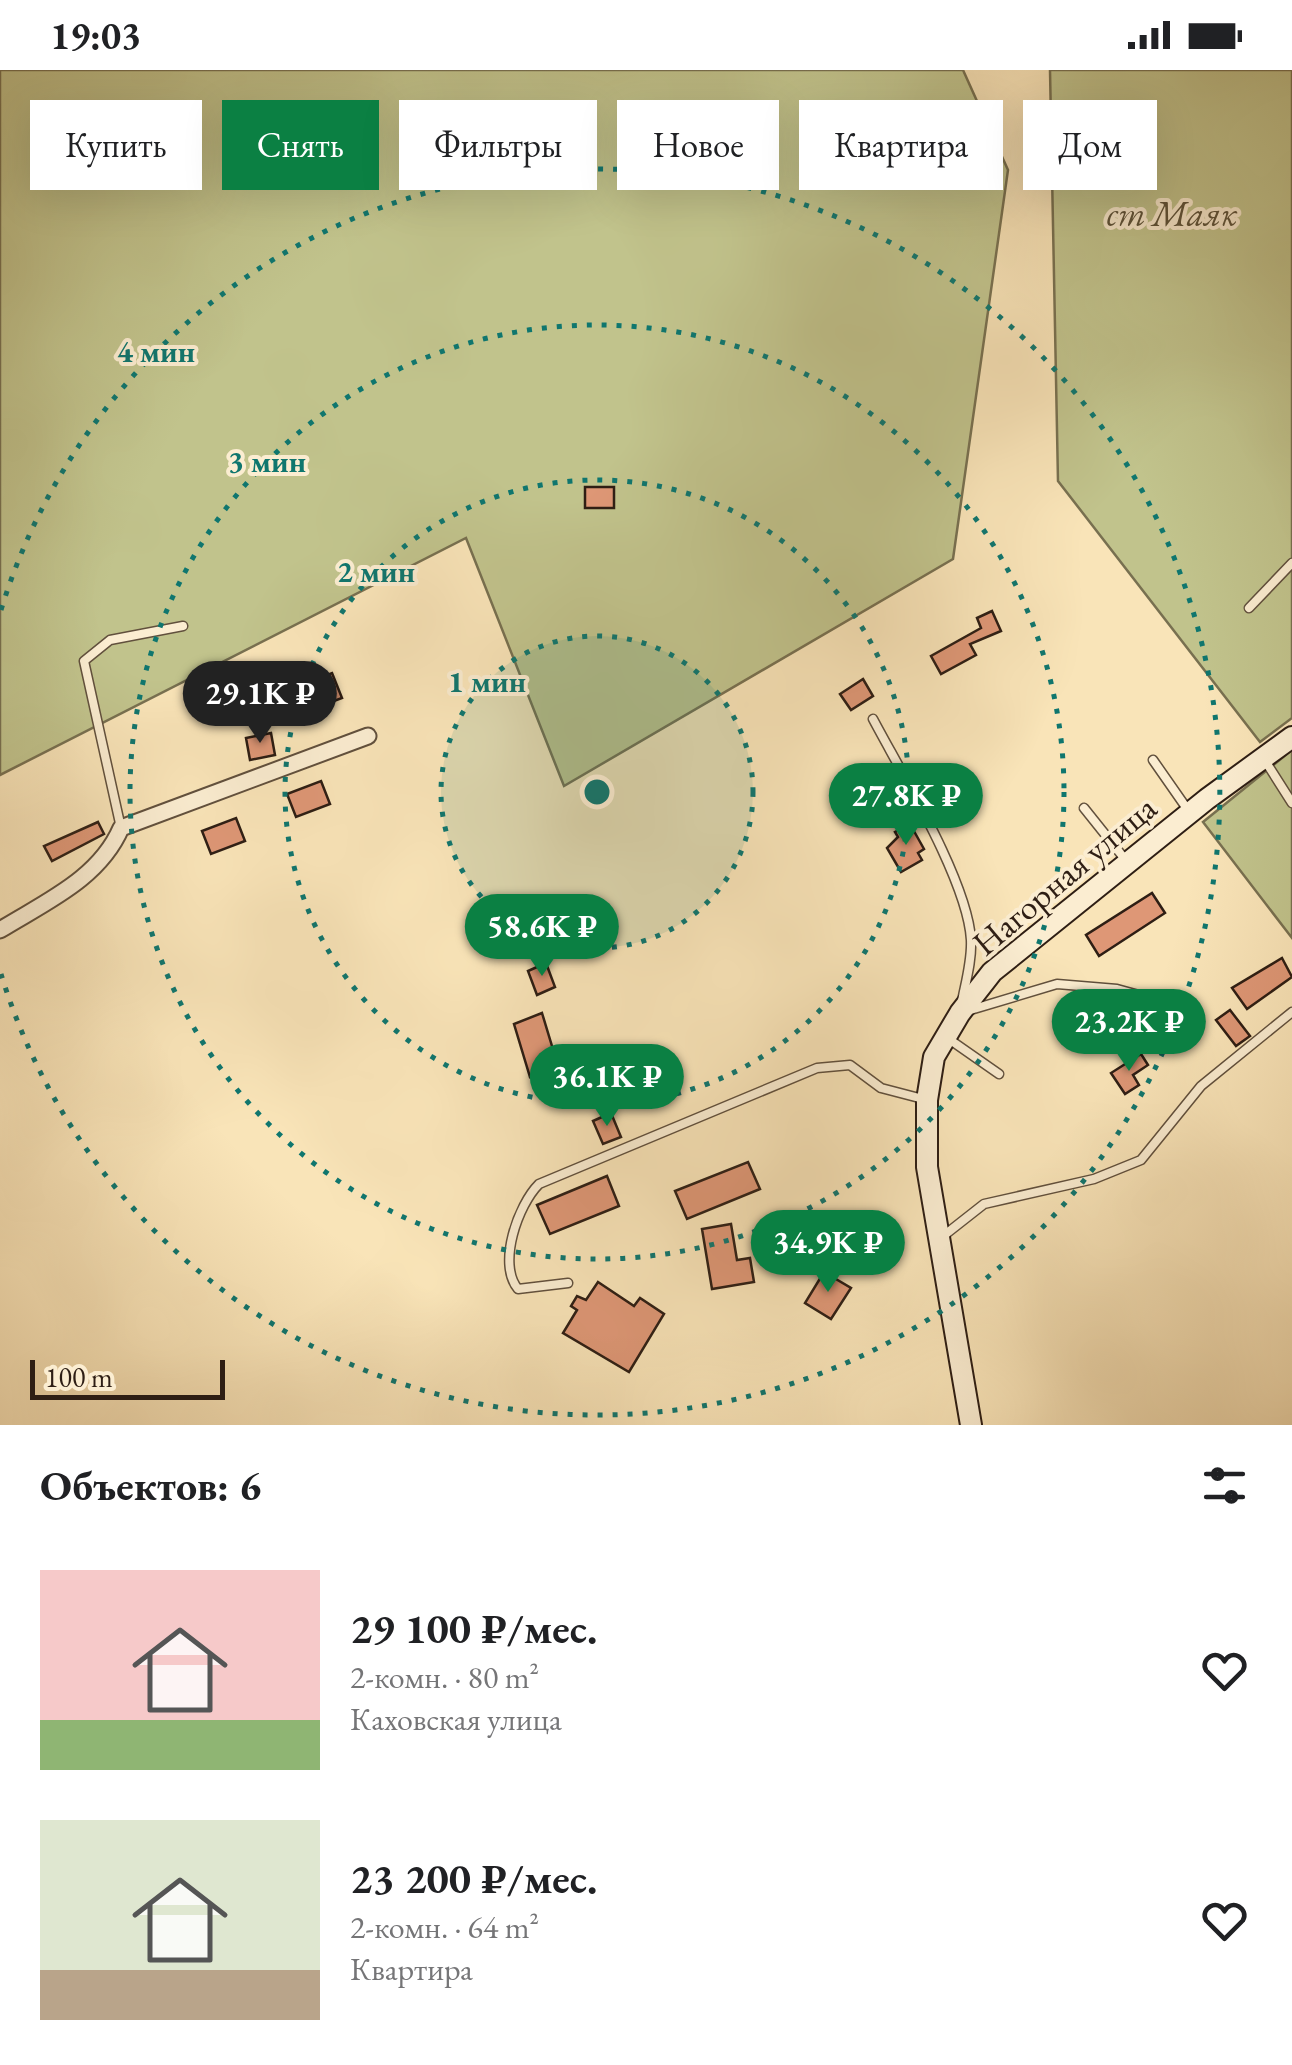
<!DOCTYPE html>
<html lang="ru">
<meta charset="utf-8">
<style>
body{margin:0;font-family:"EB Garamond",serif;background:#f6f6f6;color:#202124;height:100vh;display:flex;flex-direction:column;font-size:38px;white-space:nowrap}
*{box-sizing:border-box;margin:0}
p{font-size:32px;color:#757577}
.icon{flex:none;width:55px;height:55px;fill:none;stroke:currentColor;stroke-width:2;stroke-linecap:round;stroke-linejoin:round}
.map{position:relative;height:1355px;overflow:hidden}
.drawer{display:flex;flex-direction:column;background:#fff;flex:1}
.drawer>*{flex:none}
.banner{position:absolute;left:30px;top:30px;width:1232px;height:90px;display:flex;gap:20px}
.scale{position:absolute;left:30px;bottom:25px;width:195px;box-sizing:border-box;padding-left:10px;border:5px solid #2e1e14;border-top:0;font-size:28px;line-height:35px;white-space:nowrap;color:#2e1e14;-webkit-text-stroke:8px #fbedd1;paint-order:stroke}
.price{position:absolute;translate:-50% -85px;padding:0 22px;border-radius:35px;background:#0b8043;color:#fff;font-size:32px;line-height:65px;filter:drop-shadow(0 2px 5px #0008)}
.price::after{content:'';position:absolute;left:50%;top:60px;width:30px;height:22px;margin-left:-15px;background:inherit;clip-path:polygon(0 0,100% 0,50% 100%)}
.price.active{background:#222;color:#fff}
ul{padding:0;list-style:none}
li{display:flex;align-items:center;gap:30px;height:250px;padding:0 40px}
li span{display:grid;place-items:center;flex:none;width:280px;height:200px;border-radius:0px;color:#555}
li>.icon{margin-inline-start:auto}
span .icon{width:120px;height:120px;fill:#fffc;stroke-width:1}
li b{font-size:42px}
h2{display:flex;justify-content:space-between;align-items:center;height:120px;padding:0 40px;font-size:42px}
.tag{padding:0 35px;border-radius:0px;background:#fff;box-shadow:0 10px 40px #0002;font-size:35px;line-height:90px}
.tag.active{background:#0b8043;color:#fff}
.status{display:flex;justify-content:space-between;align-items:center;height:70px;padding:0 50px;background:#fff;direction:ltr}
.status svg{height:28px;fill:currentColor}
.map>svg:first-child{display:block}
.green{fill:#c1c38c;stroke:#787050;stroke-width:2.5}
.building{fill:#de9776;stroke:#2e1e14;stroke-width:2.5}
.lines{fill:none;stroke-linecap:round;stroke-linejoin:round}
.lane-casing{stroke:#61503d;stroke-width:11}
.street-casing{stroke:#61503d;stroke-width:19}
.secondary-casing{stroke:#2e1e14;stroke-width:24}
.lane{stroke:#fbedd1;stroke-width:8}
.street{stroke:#fbedd1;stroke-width:15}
.secondary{stroke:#fbedd1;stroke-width:20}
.ring{fill:none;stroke:#0f766e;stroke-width:5;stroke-dasharray:5 10}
.labels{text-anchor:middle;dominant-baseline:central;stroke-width:8;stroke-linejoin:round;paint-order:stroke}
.park-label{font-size:35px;font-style:italic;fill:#5a5038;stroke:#fbedd1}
.street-label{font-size:35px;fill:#2e1e14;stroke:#fbedd1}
.centre{fill:#0f766e;stroke:#fbedd1;stroke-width:5}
.ring-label{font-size:30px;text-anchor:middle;font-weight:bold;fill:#0f766e;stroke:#fbedd1;stroke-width:8;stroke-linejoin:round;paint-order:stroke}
</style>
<div class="status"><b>19:03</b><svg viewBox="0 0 49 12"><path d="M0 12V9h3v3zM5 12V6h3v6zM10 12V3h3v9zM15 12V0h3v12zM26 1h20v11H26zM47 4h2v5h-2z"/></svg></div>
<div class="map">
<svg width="1292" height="1355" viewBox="0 0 1292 1355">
<rect width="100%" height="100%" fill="#f9e4b8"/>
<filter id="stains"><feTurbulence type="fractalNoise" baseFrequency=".002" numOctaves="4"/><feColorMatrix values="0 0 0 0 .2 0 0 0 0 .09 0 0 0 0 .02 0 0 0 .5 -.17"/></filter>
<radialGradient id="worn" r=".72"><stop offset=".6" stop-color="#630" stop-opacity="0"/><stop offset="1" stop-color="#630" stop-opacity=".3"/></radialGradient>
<g class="green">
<polygon points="0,0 963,0 1008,100 953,489 564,716 466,468 0,705"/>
<polygon points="1050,0 1292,0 1292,648 1260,672 1058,411"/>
<polygon points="1292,680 1292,868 1203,752"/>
</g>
<g class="building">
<rect x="585" y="417" width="29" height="21"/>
<polygon points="992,541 1001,561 970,574 976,585 941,604 931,586 981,558 977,548"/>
<polygon points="332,603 342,628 318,637 309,612"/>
<polygon points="863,609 873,626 851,640 840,624"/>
<polygon points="271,663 275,685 250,690 246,668"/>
<polygon points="321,711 330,734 296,747 287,724"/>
<polygon points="236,748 245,771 211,784 202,761"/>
<polygon points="98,752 104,764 52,791 44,776"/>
<polygon points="910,754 924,779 918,783 922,790 901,802 887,778 898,767 895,762"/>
<polygon points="1152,823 1165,843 1099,886 1086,865"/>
<polygon points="1282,888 1292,907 1247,939 1232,918"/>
<polygon points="546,893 555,917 537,925 528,901"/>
<polygon points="1230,940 1250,966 1236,976 1216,950"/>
<polygon points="542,943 558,996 530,1007 514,954"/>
<polygon points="1141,984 1148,995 1133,1005 1139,1015 1125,1024 1111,1003"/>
<polygon points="584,997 592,1019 564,1029 556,1008"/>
<polygon points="611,1043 621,1067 603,1074 593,1051"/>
<polygon points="748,1092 760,1119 687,1149 675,1121"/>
<polygon points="607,1106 619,1136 550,1164 537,1135"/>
<polygon points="731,1154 737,1190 750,1188 754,1212 712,1219 702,1159"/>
<polygon points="824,1202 851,1218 831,1249 805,1233"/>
<polygon points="598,1212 634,1236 640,1228 664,1244 629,1302 563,1263 577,1240 571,1236 577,1226 586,1230"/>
</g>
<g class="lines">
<defs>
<g id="lane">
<polyline points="1249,538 1292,493"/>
<path d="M873,649c28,53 95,163 98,221 1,20 -5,41 -9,61"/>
<polyline points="1264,689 1292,733"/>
<polyline points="1153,690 1190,743"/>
<polyline points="1084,738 1128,793"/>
<polyline points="121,758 84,591 110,570 183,556"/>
<polyline points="967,941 1057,914 1117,919 1168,933"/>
<polyline points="946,967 999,1004"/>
<polyline points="942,1167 984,1134 1094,1109 1141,1090 1201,1016 1292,942"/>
<path d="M568,1213l-50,6c-21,-25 0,-84 21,-105l278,-116 33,-3 31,23 46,12"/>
</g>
<path id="street" d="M0,860c45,-28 99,-51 121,-102l247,-92"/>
<polyline id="secondary" points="971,1355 927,1097 927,1030 934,987 960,943 992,902 1207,729 1292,667"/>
</defs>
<use href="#lane" class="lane-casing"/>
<use href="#street" class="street-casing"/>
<use href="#secondary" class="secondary-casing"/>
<use href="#lane" class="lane"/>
<use href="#street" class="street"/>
<use href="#secondary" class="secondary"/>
</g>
<circle cx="597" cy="722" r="156" fill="#0f766e" fill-opacity=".12"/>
<g class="ring">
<circle cx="597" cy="722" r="156"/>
<circle cx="597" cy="722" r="312"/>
<circle cx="597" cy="722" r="467"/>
<path d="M1 540A623 623 0 1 1 1 904"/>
</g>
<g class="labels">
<g class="park-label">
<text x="1172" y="143">ст Маяк</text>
</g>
<g class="street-label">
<text transform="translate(1064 805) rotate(-40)">Нагорная улица</text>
</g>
</g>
<circle cx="597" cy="722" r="15" class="centre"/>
<g class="ring-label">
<text x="156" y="292">4 мин</text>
<text x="267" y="402">3 мин</text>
<text x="376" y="512">2 мин</text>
<text x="487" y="622">1 мин</text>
</g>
<rect width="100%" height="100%" filter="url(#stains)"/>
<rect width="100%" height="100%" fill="url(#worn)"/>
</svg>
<div class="scale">100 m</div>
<b class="price active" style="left:260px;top:676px">29.1K ₽</b>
<b class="price" style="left:906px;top:778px">27.8K ₽</b>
<b class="price" style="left:542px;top:909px">58.6K ₽</b>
<b class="price" style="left:1129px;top:1004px">23.2K ₽</b>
<b class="price" style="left:607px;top:1059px">36.1K ₽</b>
<b class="price" style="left:828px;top:1225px">34.9K ₽</b>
<div class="banner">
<a class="tag">Купить</a>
<a class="tag active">Снять</a>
<a class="tag">Фильтры</a>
<a class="tag">Новое</a>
<a class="tag">Квартира</a>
<a class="tag">Дом</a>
</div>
</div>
<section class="drawer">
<h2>Объектов: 6<svg class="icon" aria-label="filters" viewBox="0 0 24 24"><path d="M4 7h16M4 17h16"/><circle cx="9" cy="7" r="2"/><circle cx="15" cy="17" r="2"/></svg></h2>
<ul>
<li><span style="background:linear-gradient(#f6c9c9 75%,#8fb573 0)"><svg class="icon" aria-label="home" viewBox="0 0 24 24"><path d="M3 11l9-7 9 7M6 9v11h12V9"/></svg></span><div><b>29 100 ₽/мес.</b><p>2-комн. · 80 m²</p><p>Каховская улица</p></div><svg class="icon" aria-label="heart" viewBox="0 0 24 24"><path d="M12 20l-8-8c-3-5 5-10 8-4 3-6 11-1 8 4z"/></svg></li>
<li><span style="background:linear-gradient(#dfe7d0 75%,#b9a48a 0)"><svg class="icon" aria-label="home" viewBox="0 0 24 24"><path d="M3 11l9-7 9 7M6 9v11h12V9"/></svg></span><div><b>23 200 ₽/мес.</b><p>2-комн. · 64 m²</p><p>Квартира</p></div><svg class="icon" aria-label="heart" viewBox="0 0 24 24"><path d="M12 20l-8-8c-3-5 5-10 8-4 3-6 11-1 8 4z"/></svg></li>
</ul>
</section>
